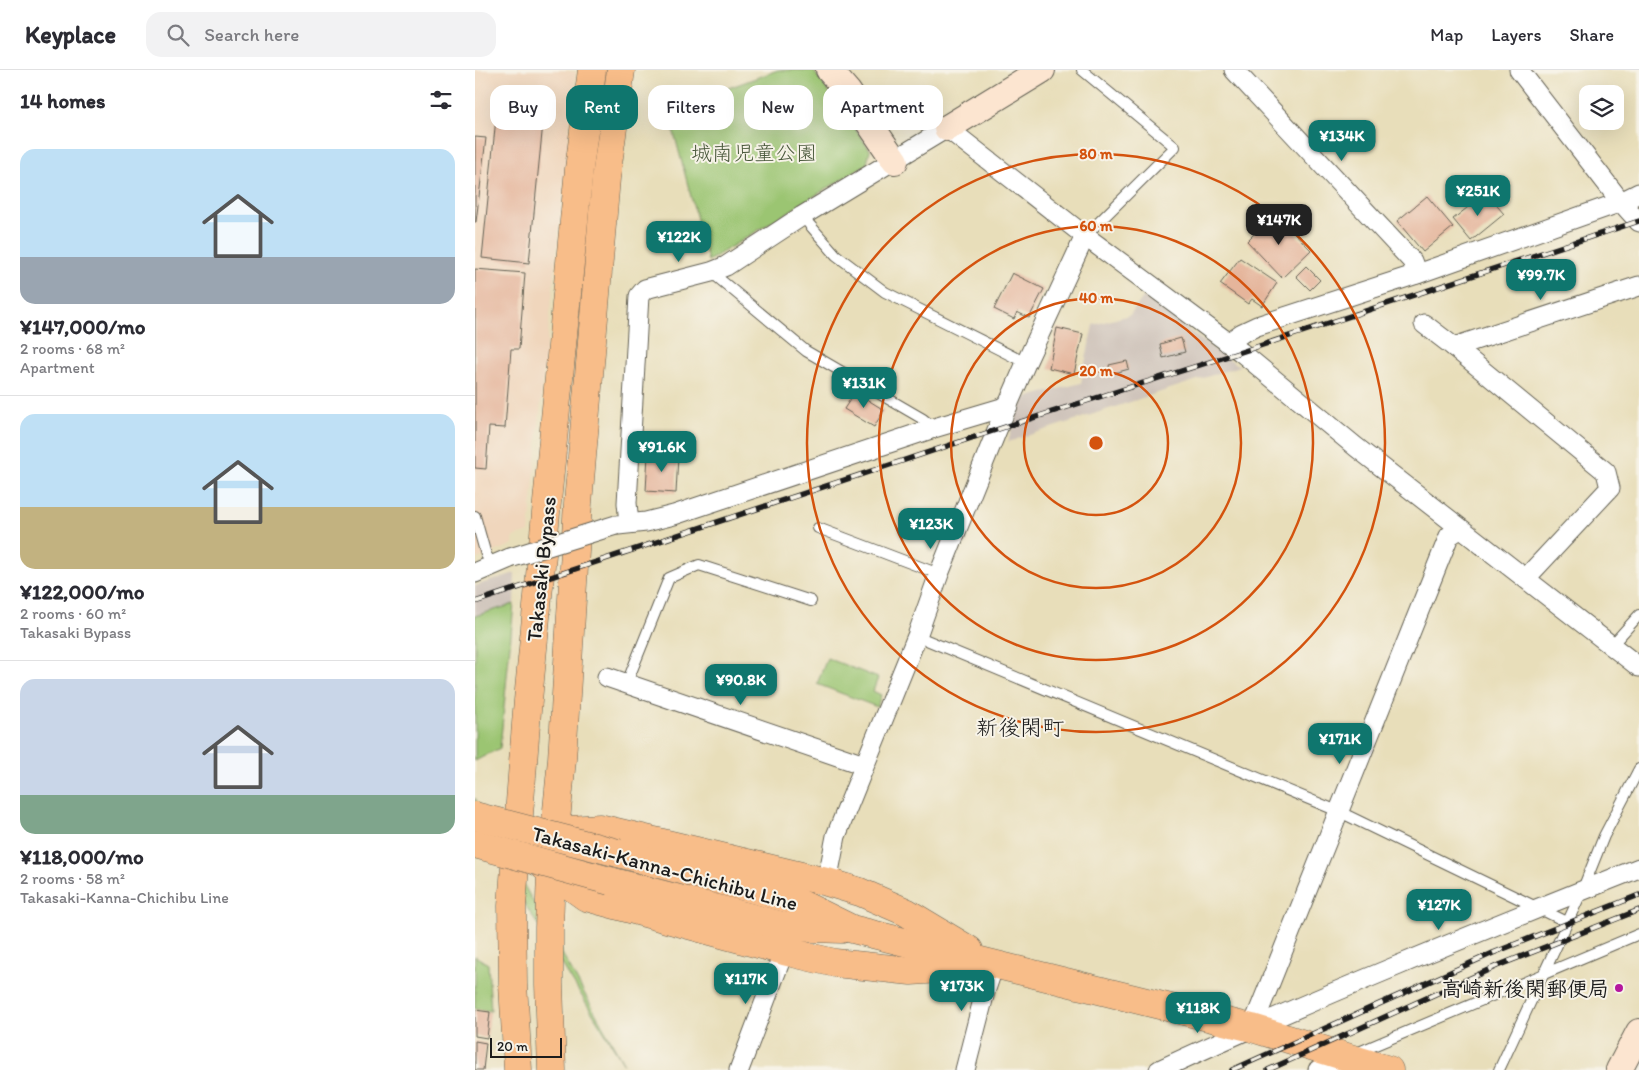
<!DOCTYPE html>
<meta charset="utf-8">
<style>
body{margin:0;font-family:Itim,"Klee One",sans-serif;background:#f2f2f3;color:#2b2b33;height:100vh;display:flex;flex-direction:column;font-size:19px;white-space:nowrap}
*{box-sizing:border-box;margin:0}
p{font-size:16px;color:#7c7c81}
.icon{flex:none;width:28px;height:28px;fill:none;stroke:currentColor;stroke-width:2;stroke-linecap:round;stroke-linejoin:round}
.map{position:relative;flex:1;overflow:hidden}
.sheet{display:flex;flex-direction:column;background:#fff;width:475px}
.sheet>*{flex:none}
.guide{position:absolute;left:15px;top:15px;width:475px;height:45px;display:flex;gap:10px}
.buttons{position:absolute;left:1104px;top:15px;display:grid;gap:10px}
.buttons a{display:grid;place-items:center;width:45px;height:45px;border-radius:10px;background:#fff;box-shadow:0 5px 20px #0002;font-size:25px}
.scale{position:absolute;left:15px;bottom:12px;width:72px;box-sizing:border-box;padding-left:5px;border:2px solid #1c1c1c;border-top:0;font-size:14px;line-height:18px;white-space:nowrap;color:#1c1c1c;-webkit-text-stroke:4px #f7f3e8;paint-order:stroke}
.price{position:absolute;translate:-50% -42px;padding:0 11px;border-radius:10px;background:#0f766e;color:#fff;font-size:16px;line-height:32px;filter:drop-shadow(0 1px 2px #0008)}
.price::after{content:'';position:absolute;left:50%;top:30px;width:15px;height:11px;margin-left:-8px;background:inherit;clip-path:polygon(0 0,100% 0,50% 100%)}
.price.current{background:#222;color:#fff}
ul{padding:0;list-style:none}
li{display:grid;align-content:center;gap:10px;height:265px;padding:0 20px}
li+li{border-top:1px solid #e1e1e2}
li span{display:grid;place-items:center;height:155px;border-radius:15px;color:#555}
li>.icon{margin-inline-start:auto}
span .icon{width:90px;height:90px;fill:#fffc;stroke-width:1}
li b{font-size:21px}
h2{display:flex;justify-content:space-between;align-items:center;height:60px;padding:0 20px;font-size:21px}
.chip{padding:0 18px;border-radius:15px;background:#fff;box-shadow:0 5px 20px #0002;font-size:18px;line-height:45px}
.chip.current{background:#0f766e;color:#fff}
header{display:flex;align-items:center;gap:30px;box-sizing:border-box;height:70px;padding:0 25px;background:#fff;border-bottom:1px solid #e1e1e2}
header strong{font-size:24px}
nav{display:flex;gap:28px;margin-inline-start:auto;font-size:18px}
.search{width:350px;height:45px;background:#f2f2f3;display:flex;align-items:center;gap:12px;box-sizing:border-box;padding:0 18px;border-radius:15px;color:#7c7c81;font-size:19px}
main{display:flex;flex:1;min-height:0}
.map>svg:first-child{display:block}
.built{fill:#f0d6bc}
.industrial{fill:#cec2b9}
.green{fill:#9bc572;stroke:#5c7047}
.building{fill:#e5b59b}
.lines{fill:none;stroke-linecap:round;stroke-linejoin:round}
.lane-casing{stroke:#636053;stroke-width:12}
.street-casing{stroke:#636053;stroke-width:21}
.secondary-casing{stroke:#636053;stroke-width:28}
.primary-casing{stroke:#636053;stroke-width:29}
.highway-casing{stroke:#636053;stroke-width:29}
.lane{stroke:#fff;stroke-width:10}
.street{stroke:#fff;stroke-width:19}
.secondary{stroke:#fce5d0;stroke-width:26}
.primary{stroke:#f8bd89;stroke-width:28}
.highway{stroke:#f8bd89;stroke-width:28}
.rail-casing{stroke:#1c1c1c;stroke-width:5.5}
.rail{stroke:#f7f3e8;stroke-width:4;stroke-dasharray:11;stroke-linecap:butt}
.street-bridge-casing{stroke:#636053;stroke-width:21;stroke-linecap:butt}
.primary-bridge-casing{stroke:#636053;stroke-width:29;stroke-linecap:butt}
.street-bridge{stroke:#fff;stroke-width:19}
.primary-bridge{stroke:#f8bd89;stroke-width:28}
.ring{fill:none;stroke:#d4530e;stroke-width:2.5}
.poi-dot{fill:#b5179e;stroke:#f7f3e8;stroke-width:2}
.labels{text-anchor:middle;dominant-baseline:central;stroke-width:4;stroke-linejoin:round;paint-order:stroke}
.park-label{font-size:21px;fill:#48573a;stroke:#f7f3e8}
.street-label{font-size:21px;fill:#1c1c1c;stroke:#f7f3e8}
.poi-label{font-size:21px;font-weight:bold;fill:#1c1c1c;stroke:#f7f3e8;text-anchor:end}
.neighbourhood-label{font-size:22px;fill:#1c1c1c;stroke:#f7f3e8}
.centre{fill:#d4530e;stroke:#f7f3e8;stroke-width:2.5}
.ring-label{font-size:15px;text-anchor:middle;font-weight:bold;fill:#d4530e;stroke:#f7f3e8;stroke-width:4;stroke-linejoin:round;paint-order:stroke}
</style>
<header>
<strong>Keyplace</strong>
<div class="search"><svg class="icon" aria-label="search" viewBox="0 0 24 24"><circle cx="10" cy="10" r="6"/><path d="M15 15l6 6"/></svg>Search here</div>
<nav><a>Map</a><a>Layers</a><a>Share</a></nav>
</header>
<main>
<section class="sheet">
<h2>14 homes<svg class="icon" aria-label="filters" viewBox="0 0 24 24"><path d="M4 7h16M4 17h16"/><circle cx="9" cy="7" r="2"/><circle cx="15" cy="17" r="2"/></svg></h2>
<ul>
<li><span style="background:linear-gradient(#bfe0f5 70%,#9aa5b1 0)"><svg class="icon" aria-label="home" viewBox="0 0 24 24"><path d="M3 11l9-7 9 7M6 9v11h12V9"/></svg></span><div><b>¥147,000/mo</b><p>2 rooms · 68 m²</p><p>Apartment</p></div></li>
<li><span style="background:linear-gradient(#bfe0f5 60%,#c2b280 0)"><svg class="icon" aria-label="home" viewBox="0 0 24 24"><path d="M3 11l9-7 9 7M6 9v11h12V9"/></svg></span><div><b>¥122,000/mo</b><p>2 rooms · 60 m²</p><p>Takasaki Bypass</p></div></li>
<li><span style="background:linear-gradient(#c9d6e8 75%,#7fa58c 0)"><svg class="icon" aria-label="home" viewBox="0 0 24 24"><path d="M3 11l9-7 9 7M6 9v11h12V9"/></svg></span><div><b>¥118,000/mo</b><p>2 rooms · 58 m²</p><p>Takasaki-Kanna-Chichibu Line</p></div></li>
</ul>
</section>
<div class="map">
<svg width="1164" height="1000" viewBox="0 0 1164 1000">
<rect width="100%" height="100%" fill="#f7f3e8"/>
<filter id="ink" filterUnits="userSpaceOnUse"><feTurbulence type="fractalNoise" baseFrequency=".02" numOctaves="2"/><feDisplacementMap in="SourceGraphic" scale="10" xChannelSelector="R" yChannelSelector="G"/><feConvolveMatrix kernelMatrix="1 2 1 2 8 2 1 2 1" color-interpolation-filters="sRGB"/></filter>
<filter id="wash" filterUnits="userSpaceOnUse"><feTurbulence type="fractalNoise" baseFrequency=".0096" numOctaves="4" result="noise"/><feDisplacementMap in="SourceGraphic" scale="20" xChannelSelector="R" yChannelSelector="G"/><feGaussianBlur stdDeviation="1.12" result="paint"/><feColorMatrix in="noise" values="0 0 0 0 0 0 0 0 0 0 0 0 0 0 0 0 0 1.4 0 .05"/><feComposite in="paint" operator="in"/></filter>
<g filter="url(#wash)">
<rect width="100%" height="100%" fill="#e8deba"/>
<polygon class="built" points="0,0 87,0 101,2 67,320 54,462 38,467 38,474 0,490"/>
<g class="industrial">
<polygon points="669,226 741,281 765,296 533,372 542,342 549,328 606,313 618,255 655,245"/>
<polygon points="40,503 39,534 0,546 0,516"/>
</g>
<g class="green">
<polygon points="303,0 338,0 395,80 392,94 233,191 193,40"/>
<polygon points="39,534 25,678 0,691 0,546"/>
<polygon points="352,588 403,608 398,621 406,625 402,637 342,614"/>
<polygon points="0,728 149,994 0,754"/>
<polygon points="0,886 13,894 16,941 0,939"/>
</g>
<g id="blocks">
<g class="building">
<polygon points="22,38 69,43 54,193 7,188"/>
<polygon points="0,67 11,68 1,152 0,152"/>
<polygon points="1011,123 1029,144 996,171 978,149"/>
<polygon points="952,126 978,157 948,182 922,151"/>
<polygon points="800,143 836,180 807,208 772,171"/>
<polygon points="765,188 802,213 787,236 777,229 773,234 745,214"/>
<polygon points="831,196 845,210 835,220 821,206"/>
<polygon points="0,199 50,203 44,279 36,279 30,358 14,357 11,399 0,398"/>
<polygon points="537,203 569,219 554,248 542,242 539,249 519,239"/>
<polygon points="582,258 608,264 599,304 574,298"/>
<polygon points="706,268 710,282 688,288 685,274"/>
<polygon points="652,291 654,299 636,304 634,295"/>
<polygon points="380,322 409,340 399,357 369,339"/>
<polygon points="173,384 203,386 201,423 171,421"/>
<polygon points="0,940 15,942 12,968 0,966"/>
<polygon points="0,971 11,973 8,1000 0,1000"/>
</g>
</g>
</g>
<g filter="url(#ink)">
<use href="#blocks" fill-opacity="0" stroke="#636053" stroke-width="1"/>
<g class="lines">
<defs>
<g id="lane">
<polyline points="607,0 700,77 610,166"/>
<polyline points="327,146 361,185 410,222 551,293"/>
<polyline points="236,202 331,281 448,349 459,358"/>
<polyline points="0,446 11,485 18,494"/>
<polyline points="343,458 464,504"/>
<polyline points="442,566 865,742 1092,852"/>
<polyline points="1137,575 1164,545"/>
<polyline points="151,615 194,508 224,495 336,531"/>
<polyline points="879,984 1164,864"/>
<polyline points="1024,1000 1107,821 1129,766 1164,699"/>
</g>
<g id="street">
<polyline points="759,0 937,191 942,204"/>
<polyline points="1044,0 1146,132 1164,152"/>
<polyline points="949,254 979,277 1131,402 1135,418 1051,508"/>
<polyline points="753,273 767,263 782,256 942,204 1146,132 1164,123"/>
<polyline points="979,277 1164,216"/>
<polyline points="154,453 152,433 164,226 170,219 236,202 251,196 327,146 472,58 610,166 766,282 881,377 1164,597"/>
<polyline points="143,455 171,452 199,445 459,358 533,336"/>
<polyline points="0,503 35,488"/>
<polyline points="132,607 389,695"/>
<polyline points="352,812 361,766 442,566 464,504 522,360 551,293 610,166"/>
<polyline points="777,958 974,466 985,459"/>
<polyline points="264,1000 309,881"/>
<polyline points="490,1000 510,922 519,895"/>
<path d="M684,1000c157,-73 319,-138 480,-202"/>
<polyline points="843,1000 871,988"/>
</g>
<g id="secondary">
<polyline points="354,0 373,22 420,91"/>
<polyline points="472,58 567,0"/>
<polyline points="1144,1000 1164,962"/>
</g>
<g id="primary">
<polyline points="68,765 80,761 125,758 352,812 385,822 431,842 494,880"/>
<polyline points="143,783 318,830 377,859 777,958 914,1000"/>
<polyline points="62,790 76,802 111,827 309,881 360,893 436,901 495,897"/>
<polyline points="135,811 312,857 366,859"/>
</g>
<g id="highway">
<polyline points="43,1000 38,914 37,836 52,641 104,99 117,0"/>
<polyline points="77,1000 74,914 74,858 76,802 87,689 103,433 131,108 146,0"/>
</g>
</defs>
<use href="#lane" class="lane-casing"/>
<use href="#street" class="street-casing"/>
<use href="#secondary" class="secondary-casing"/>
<use href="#primary" class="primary-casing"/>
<use href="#highway" class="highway-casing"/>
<use href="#lane" class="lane"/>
<use href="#street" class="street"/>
<use href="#secondary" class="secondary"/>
<use href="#primary" class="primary"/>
<use href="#highway" class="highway"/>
<defs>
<g id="rail">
<polyline points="0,532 539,354 766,282 1164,151"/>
<polyline points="757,1000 1018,883 1164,825"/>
<polyline points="793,1000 1022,896 1164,840"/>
</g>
</defs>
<use href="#rail" class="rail-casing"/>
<use href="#rail" class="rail"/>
<defs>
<polyline id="street-bridge" points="35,488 141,455"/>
<g id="primary-bridge">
<polyline points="0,746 143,783"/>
<polyline points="0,774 135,811"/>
</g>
</defs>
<use href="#street-bridge" class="street-bridge-casing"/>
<use href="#primary-bridge" class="primary-bridge-casing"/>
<use href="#street-bridge" class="street-bridge"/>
<use href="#primary-bridge" class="primary-bridge"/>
</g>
</g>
<g class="ring">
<circle cx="621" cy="373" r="72"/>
<circle cx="621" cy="373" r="145"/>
<circle cx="621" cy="373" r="217"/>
<circle cx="621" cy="373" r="289"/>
</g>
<circle class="poi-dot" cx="1144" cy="918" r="5"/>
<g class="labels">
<g class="park-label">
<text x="279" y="82">城南児童公園</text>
</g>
<g class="street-label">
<text transform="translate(66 499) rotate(-84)">Takasaki Bypass</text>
<text transform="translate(190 798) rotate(15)">Takasaki-Kanna-Chichibu Line</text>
</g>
<g class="poi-label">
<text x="1134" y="918">高崎新後閑郵便局</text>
</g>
<g class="neighbourhood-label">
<text x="545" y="657">新後閑町</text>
</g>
</g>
<circle cx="621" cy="373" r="8" class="centre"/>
<g class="ring-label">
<text x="621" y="89">80 m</text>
<text x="621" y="161">60 m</text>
<text x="621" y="233">40 m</text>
<text x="621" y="306">20 m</text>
</g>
</svg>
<div class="buttons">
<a><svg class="icon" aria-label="layers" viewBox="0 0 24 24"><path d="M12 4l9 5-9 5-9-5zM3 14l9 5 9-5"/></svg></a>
</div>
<div class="scale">20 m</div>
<b class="price" style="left:867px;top:92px">¥134K</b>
<b class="price" style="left:1003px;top:147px">¥251K</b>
<b class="price current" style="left:804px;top:176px">¥147K</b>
<b class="price" style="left:204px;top:193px">¥122K</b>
<b class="price" style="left:1066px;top:231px">¥99.7K</b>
<b class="price" style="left:389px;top:339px">¥131K</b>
<b class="price" style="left:187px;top:403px">¥91.6K</b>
<b class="price" style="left:456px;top:480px">¥123K</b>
<b class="price" style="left:266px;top:636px">¥90.8K</b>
<b class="price" style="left:865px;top:695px">¥171K</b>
<b class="price" style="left:964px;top:861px">¥127K</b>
<b class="price" style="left:271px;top:935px">¥117K</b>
<b class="price" style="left:487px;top:942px">¥173K</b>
<b class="price" style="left:723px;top:964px">¥118K</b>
<div class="guide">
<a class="chip">Buy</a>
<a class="chip current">Rent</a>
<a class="chip">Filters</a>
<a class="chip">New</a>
<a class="chip">Apartment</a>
</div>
</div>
</main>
